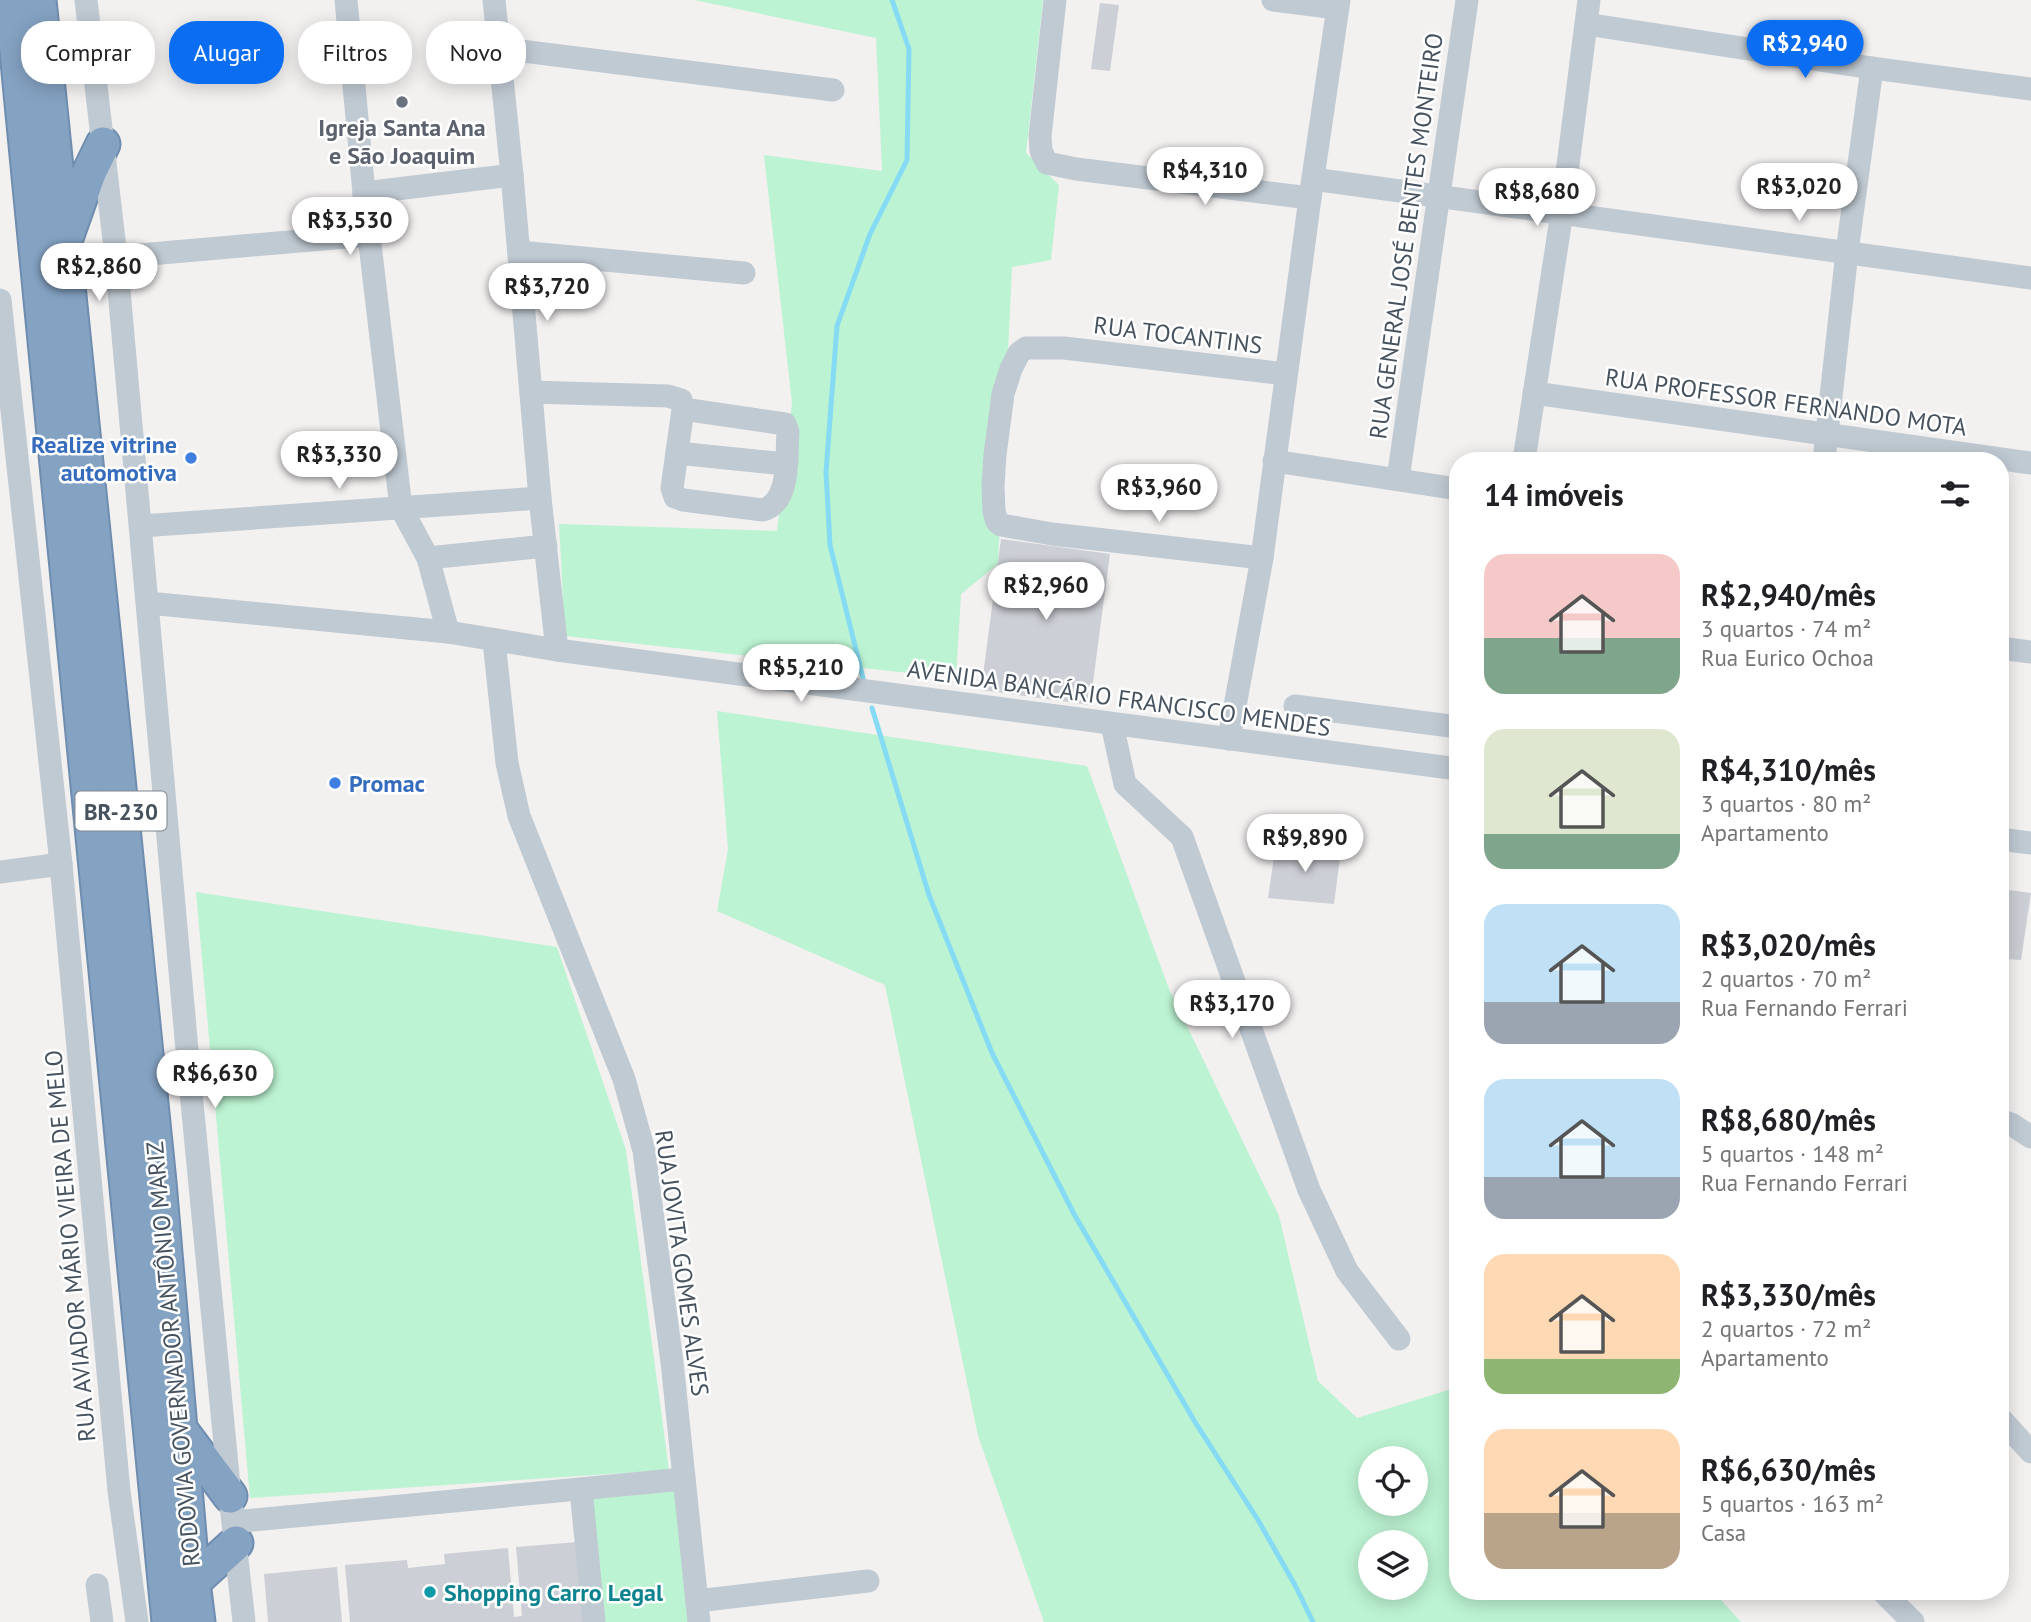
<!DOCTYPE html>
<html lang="pt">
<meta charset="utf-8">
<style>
body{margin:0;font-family:"PT Sans",sans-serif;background:#f6f6f6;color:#202124;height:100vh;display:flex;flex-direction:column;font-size:26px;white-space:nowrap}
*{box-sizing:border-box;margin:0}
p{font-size:23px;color:#757577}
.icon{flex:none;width:38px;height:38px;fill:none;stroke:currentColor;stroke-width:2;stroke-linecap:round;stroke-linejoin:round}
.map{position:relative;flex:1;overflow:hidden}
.side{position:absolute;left:1449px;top:452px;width:560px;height:1148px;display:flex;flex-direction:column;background:#fff;border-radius:28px;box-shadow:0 4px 18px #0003}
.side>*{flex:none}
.guide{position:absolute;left:21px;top:21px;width:665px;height:63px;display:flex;gap:14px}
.buttons{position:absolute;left:1358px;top:1446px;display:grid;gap:14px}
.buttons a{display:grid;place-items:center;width:70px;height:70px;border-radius:50%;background:#fff;box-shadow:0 4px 18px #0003;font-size:35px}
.price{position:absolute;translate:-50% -60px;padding:0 16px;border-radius:24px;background:#fff;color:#222;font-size:23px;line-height:46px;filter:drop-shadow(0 2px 4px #0008)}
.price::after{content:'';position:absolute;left:50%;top:42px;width:21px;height:16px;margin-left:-10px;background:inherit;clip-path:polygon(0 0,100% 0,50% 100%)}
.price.active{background:#0b6df2;color:#fff}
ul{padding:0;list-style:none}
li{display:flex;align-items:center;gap:21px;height:175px;padding:0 35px}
li span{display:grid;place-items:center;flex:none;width:196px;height:140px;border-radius:21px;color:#555}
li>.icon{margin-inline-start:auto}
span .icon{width:84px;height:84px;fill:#fffc;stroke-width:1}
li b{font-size:30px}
h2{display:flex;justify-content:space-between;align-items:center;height:84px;padding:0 35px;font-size:30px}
.chip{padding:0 24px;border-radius:28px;background:#fff;box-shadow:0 4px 18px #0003;font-size:24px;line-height:63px}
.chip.active{background:#0b6df2;color:#fff}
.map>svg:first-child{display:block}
.green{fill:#bcf3d2;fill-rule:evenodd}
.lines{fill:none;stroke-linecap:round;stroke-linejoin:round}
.stream{stroke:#85dbf3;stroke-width:5}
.building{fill:#cccfd5}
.highway-casing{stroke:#6f8dae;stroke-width:37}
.minor{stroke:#c0cad3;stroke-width:23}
.highway{stroke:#84a2c2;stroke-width:33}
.worship-dot{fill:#6b7280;stroke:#fff;stroke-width:2.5}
.shop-dot{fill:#3f7fe0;stroke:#fff;stroke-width:2.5}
.culture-dot{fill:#0f9aa8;stroke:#fff;stroke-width:2.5}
.labels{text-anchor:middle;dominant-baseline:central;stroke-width:5;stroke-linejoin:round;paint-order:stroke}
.shield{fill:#fff;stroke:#7e878f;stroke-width:2}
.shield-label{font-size:23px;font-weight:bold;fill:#46535f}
.worship-label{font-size:24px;font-weight:bold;fill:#5b616d;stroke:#fff}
.street-label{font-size:24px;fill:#46535f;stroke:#fff}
.shop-label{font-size:24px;font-weight:bold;fill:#366cbe;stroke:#fff;text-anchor:end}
.culture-label{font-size:24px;font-weight:bold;fill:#0d838f;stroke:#fff;text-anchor:start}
</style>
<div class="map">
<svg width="2031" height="1622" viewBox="0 0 2031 1622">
<rect width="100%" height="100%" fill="#f3f0f0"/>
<g class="green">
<polygon points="694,0 1043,0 1026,153 1059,185 1051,260 1012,267 998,564 961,594 956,678 565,636 559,524 777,531 792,403 764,155 882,171 876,38"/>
<path d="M717,711l370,55 82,223 110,227 39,165 39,37 101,-31v204h255l28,31h-697l-66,-186 -93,-451 -168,-74 11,-62zM1370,1458h46v45h-46zM1370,1542h46v45h-46z"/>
<polygon points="196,892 557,947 626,1150 669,1470 250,1498"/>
<polygon points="677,1488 690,1622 603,1622 591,1496"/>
</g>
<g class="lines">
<g class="stream">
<polyline points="864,682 830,545 826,472 837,326 870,234 907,160 909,49 892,0"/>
<polyline points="872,708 929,895 992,1053 1074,1214 1195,1422 1258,1520 1295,1585 1313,1622"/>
</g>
</g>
<g class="building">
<polygon points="1100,3 1119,5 1110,71 1091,69"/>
<polygon points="1001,539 1110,554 1090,705 981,690"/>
<polygon points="1276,843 1341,851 1334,904 1268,898"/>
<polygon points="2000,881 2003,881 2002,889 2031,893 2021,960 2007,959 2005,971 2000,971"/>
<polygon points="578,1542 586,1622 350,1622 345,1565 407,1560 408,1568 445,1564 444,1554 508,1548 514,1617 522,1616 516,1547"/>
<polygon points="337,1567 342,1622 268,1622 264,1574"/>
</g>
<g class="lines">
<defs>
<g id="highway">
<polyline points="12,0 169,1622"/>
<polyline points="39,0 159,1182 193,1582 198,1622"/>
<polyline points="67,235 89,173 103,144"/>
<polyline points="180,1429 230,1496"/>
<polyline points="193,1582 236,1543"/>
</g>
</defs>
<use href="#highway" class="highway-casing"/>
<g class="minor">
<polyline points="86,0 116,257 188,1061 230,1496 244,1622"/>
<polyline points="346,0 364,193 401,508 428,558 448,632"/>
<polyline points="494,0 512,175 540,498 557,650"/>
<polyline points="1055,0 1040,136 1041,151 1047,163 1076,169 1310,198"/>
<polyline points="1273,0 1337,8"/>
<polyline points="1586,24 1872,68 2031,89"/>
<polyline points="498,48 833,90"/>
<polyline points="1313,179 2031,278"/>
<polyline points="364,193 512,175"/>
<polyline points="519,252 744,273"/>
<polyline points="116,257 369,235"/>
<polyline points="0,300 61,864 119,1491 137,1622"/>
<path d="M531,392l137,4 13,4 2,9 -11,79 3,9 8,3 80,10c28,-8 23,-54 25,-78l-3,-8 -102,-15"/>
<polyline points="1534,393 2031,463"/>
<polyline points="677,453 785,464"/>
<polyline points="1524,460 1562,212 1589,0"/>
<polyline points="1824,460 1847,252 1872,68"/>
<polyline points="1274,461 1458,489"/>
<polyline points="1398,479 1467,0"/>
<polyline points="141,526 540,498"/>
<polyline points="428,558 546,546"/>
<polyline points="1262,558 1052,534 1001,525 997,522 994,511 993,486 995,455 1003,394 1011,369 1019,353 1026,348 1064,348 1286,374"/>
<polyline points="148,603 448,632 557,650 1458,769"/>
<polyline points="494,641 507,763 519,816 624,1079 644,1151 672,1362 699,1622"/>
<polyline points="2000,648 2031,652"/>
<polyline points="1295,706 1458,727"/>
<polyline points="1112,724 1125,784 1182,837 1309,1190 1347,1271 1399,1339"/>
<polyline points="1229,739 1262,558 1310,198 1339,0"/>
<polyline points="2000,839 2031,843"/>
<polyline points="0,872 61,864"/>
<polyline points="2000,1120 2011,1124 2031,1137"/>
<polyline points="2000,1418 2031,1452"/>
<polyline points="581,1490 594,1622"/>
<polyline points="233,1522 684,1479"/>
<polyline points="97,1585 102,1622"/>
<polyline points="1882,1591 1913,1622"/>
<polyline points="697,1601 868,1581"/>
</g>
<use href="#highway" class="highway"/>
</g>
<circle class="worship-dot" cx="402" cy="102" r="7"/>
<g class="shop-dot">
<circle cx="191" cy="458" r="7"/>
<circle cx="335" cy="783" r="7"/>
</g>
<circle class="culture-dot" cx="430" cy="1592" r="7"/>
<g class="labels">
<rect class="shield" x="75.5" y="791.5" width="91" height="39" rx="5"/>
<g class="shield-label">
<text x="121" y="811">BR-230</text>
</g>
<g class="worship-label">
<text x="402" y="127">Igreja Santa Ana<tspan x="402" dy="28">e São Joaquim</tspan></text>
</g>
<g class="street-label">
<text transform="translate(1406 236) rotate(-82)">RUA GENERAL JOSÉ BENTES MONTEIRO</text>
<text transform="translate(1178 335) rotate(7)">RUA TOCANTINS</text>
<text transform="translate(1786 402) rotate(8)">RUA PROFESSOR FERNANDO MOTA</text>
<text transform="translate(1119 698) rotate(8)">AVENIDA BANCÁRIO FRANCISCO MENDES</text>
<text transform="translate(70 1246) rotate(-95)">RUA AVIADOR MÁRIO VIEIRA DE MELO</text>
<text transform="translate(682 1263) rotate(82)">RUA JOVITA GOMES ALVES</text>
<text transform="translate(173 1354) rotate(-95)">RODOVIA GOVERNADOR ANTÔNIO MARIZ</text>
</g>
<g class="shop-label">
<text x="177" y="444">Realize vitrine<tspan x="177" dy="28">automotiva</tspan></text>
<text x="349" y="783" text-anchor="start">Promac</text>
</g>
<g class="culture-label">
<text x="444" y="1592">Shopping Carro Legal</text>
</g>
</g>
</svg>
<div class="buttons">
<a><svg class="icon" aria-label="locate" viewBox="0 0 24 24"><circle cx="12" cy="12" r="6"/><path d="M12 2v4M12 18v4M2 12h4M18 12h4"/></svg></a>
<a><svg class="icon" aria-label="layers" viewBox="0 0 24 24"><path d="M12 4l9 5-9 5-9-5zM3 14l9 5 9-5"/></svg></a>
</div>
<b class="price active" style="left:1805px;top:80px">R$2,940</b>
<b class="price" style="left:1205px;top:207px">R$4,310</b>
<b class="price" style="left:1799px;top:223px">R$3,020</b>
<b class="price" style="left:1537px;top:228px">R$8,680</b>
<b class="price" style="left:350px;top:257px">R$3,530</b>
<b class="price" style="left:99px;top:303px">R$2,860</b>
<b class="price" style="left:547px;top:323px">R$3,720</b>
<b class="price" style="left:339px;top:491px">R$3,330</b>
<b class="price" style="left:1159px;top:524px">R$3,960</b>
<b class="price" style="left:1046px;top:622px">R$2,960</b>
<b class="price" style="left:801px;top:704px">R$5,210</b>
<b class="price" style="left:1305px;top:874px">R$9,890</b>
<b class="price" style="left:1232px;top:1040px">R$3,170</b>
<b class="price" style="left:215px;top:1110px">R$6,630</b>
<div class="guide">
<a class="chip">Comprar</a>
<a class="chip active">Alugar</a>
<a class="chip">Filtros</a>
<a class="chip">Novo</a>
</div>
<section class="side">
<h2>14 imóveis<svg class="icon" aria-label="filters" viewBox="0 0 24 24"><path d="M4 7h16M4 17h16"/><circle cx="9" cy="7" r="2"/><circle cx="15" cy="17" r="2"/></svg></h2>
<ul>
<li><span style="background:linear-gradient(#f6c9c9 60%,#7fa58c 0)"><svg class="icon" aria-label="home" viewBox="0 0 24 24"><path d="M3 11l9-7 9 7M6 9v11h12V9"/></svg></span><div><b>R$2,940/mês</b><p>3 quartos · 74 m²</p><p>Rua Eurico Ochoa</p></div></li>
<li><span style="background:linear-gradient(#dfe7d0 75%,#7fa58c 0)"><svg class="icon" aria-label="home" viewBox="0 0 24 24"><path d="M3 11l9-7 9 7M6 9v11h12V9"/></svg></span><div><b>R$4,310/mês</b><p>3 quartos · 80 m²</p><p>Apartamento</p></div></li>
<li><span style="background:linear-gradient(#bfe0f5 70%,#9aa5b1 0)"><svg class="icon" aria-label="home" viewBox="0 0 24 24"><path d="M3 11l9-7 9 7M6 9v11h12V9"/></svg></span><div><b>R$3,020/mês</b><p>2 quartos · 70 m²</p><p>Rua Fernando Ferrari</p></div></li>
<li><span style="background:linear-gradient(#bfe0f5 70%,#9aa5b1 0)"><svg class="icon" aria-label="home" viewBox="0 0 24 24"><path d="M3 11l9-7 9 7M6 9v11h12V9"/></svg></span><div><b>R$8,680/mês</b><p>5 quartos · 148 m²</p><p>Rua Fernando Ferrari</p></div></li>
<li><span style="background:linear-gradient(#ffd9b3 75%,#8fb573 0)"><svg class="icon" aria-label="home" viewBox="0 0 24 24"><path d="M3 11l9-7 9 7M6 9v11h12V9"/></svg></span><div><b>R$3,330/mês</b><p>2 quartos · 72 m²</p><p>Apartamento</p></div></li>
<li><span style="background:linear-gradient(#ffd9b3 60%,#b9a48a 0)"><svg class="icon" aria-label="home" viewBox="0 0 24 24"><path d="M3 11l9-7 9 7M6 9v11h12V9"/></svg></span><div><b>R$6,630/mês</b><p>5 quartos · 163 m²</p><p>Casa</p></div></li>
</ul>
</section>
</div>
